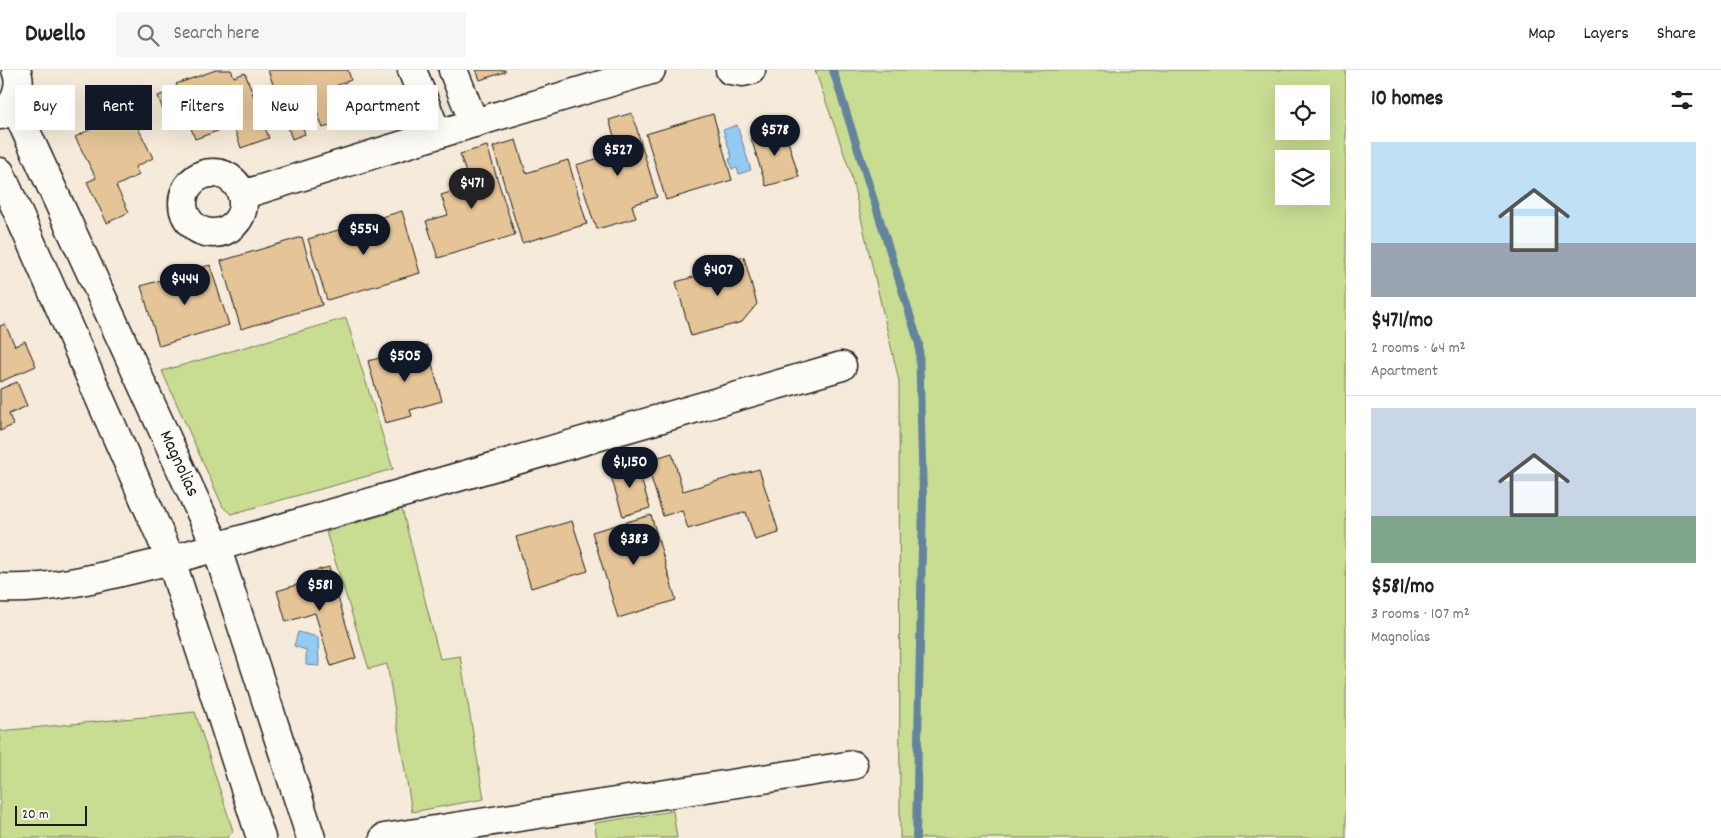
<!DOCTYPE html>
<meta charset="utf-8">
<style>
body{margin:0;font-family:Dekko,sans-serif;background:#f6f6f6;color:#202124;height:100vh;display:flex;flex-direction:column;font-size:19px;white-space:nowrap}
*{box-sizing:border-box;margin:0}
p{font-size:16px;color:#757577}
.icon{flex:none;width:28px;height:28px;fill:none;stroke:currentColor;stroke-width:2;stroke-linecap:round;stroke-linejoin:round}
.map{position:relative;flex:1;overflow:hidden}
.side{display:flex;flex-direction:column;background:#fff;width:375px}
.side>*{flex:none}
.guide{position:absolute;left:15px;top:15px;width:475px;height:45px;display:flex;gap:10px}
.buttons{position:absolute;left:1275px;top:15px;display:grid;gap:10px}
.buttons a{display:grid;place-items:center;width:55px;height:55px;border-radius:0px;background:#fff;box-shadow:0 5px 20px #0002;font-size:25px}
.scale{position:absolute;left:15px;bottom:12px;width:72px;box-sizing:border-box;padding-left:5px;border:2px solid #1c1c1c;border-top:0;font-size:14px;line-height:18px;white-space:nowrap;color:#1c1c1c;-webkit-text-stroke:4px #fdfcf7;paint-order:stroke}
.price{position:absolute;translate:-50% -42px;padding:0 11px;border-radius:18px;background:#111827;color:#fff;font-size:16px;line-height:32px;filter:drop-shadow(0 1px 2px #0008)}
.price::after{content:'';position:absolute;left:50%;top:30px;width:15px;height:11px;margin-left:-8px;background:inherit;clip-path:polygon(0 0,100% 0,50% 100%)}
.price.current{background:#222;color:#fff}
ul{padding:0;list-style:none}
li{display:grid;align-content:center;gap:10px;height:265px;padding:0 25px}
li+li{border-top:1px solid #e0e0e0}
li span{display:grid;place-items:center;height:155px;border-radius:0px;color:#555}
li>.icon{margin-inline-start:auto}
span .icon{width:90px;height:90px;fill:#fffc;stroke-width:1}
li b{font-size:21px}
h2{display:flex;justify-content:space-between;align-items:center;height:60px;padding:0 25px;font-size:21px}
.tag{padding:0 18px;border-radius:0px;background:#fff;box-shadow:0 5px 20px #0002;font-size:18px;line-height:45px}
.tag.current{background:#111827;color:#fff}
header{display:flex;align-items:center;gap:30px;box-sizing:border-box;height:70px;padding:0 25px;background:#fff;border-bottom:1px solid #e0e0e0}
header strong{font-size:24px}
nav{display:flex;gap:28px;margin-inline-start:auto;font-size:18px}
.search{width:350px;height:45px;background:#f6f6f6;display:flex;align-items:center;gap:12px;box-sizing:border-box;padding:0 18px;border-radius:0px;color:#757577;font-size:19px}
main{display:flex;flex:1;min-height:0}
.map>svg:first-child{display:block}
.green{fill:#c8dc92;stroke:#727c57;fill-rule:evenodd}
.water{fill:#94c9f2;stroke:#64849c}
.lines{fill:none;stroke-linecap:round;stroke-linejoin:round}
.stream{stroke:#64849c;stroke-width:8}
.building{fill:#e5c497;stroke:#1c1c1c}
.minor-casing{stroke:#1c1c1c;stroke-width:31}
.minor{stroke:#fdfcf7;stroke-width:28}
.labels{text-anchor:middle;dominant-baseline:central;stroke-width:4;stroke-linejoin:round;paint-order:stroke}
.street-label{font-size:19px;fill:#1c1c1c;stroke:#fdfcf7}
</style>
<header>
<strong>Dwello</strong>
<div class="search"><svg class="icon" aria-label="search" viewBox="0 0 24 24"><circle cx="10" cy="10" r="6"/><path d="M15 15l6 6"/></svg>Search here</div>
<nav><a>Map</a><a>Layers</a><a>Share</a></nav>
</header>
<main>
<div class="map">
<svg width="1346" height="768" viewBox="0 0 1346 768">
<rect width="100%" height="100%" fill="#f6ebda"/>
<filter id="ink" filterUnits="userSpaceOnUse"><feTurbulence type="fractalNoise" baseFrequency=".02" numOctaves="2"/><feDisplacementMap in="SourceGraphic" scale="10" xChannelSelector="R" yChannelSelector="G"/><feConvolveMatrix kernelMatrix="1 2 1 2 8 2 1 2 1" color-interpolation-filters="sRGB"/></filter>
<g filter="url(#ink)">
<g class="green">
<path d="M815,0h531v768h-446l-1,-457 -49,-210zM1284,24h37v37h-37zM1284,89h37v37h-37z"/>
<polygon points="346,248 393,399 231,444 223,437 162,301"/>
<polygon points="402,439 440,589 460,586 484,729 412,742 387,594 369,599 326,462"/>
<polygon points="195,642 233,761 227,768 0,768 0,661"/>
<polygon points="673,741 677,768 597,768 594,753"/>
</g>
<g class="water">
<polygon points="737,55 751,100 739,104 737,98 732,99 729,89 732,88 723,60"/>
<polygon points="298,562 318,567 319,596 306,595 306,580 294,576"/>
</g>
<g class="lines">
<polyline class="stream" points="833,0 919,274 923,429 916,768"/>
</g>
<g class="building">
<polygon points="216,0 231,0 234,7 245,3 269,68 241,78 229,42 219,46 223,59 195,69 187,47 168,54 158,26 178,19 176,14"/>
<polygon points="268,0 348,0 351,10 333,17 344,50 323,58 311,25 293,31 305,64 292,69"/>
<polygon points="476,0 505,0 505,2 480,10"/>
<polygon points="129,40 153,88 135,97 139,105 116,116 129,142 107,153 87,112 96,108 75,67"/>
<polygon points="632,43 657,127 632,135 636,148 597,159 595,152 594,153 576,95 619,82 609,50"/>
<polygon points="713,44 732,110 666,130 646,64"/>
<polygon points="784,58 799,107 766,116 751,68"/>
<polygon points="516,70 526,103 568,90 587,154 522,173 493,77"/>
<polygon points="487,76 515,165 438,188 426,151 448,145 441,125 470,116 460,84"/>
<polygon points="402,141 420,203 327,230 308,169"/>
<polygon points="302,167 322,235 241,259 221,191"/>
<polygon points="744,187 757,234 742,252 691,266 676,212 703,204 702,199"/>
<polygon points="210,195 229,255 159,276 141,216"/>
<polygon points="5,254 15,276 25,271 36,296 0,312 0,256"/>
<polygon points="427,275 442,331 410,340 412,346 385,353 368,291"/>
<polygon points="17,312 27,336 9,344 13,355 0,361 0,319"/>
<polygon points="672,383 683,421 759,399 779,463 755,470 746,442 688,459 682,440 663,446 646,391"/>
<polygon points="636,392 650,438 623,446 609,400"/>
<polygon points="651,445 676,530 618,548 592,462"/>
<polygon points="572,451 588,501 531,518 516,467"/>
<polygon points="329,497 356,588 331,596 315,543 286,552 277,521 306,512 304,504"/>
</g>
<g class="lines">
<defs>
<g id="minor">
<polyline points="412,0 437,64"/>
<polyline points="453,0 474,53"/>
<polyline points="730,0 743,2 751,0"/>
<polyline points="13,33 216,476 311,768"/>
<path d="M1,45c14,-10 22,-29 15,-45"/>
<polyline points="0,102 171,490 261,768"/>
<circle cx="213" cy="133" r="30"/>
<polyline points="242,125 474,53 651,0"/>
<path d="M0,518c55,3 117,-15 171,-28l671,-194"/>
<polyline points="384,768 853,695"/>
</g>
</defs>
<use href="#minor" class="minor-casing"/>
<use href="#minor" class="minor"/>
</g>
</g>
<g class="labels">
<g class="street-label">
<text transform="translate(178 394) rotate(65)">Magnolias</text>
</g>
</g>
</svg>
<div class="buttons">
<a><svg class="icon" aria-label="locate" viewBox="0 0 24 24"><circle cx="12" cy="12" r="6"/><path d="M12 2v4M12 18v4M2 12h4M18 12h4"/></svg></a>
<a><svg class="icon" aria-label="layers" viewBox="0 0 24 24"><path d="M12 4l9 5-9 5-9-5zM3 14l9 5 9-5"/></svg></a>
</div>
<div class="scale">20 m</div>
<b class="price" style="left:775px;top:87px">$578</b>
<b class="price" style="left:618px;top:107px">$527</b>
<b class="price current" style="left:472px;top:140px">$471</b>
<b class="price" style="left:364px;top:186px">$554</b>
<b class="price" style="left:718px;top:227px">$407</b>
<b class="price" style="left:185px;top:236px">$444</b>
<b class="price" style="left:405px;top:313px">$505</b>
<b class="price" style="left:630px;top:419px">$1,150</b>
<b class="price" style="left:634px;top:496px">$383</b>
<b class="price" style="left:320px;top:542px">$581</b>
<div class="guide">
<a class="tag">Buy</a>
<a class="tag current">Rent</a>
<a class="tag">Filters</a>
<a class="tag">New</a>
<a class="tag">Apartment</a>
</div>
</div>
<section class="side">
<h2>10 homes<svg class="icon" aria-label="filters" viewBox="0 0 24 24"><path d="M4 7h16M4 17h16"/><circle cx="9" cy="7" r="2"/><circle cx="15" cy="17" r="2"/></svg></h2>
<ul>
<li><span style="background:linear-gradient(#bfe0f5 65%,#9aa5b1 0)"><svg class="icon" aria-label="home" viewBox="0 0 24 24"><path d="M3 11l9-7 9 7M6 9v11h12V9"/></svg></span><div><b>$471/mo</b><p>2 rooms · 64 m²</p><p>Apartment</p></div></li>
<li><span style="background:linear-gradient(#c9d6e8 70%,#7fa58c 0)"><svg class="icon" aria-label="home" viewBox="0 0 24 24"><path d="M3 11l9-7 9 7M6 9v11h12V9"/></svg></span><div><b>$581/mo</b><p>3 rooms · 107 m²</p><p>Magnolias</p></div></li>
</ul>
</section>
</main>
